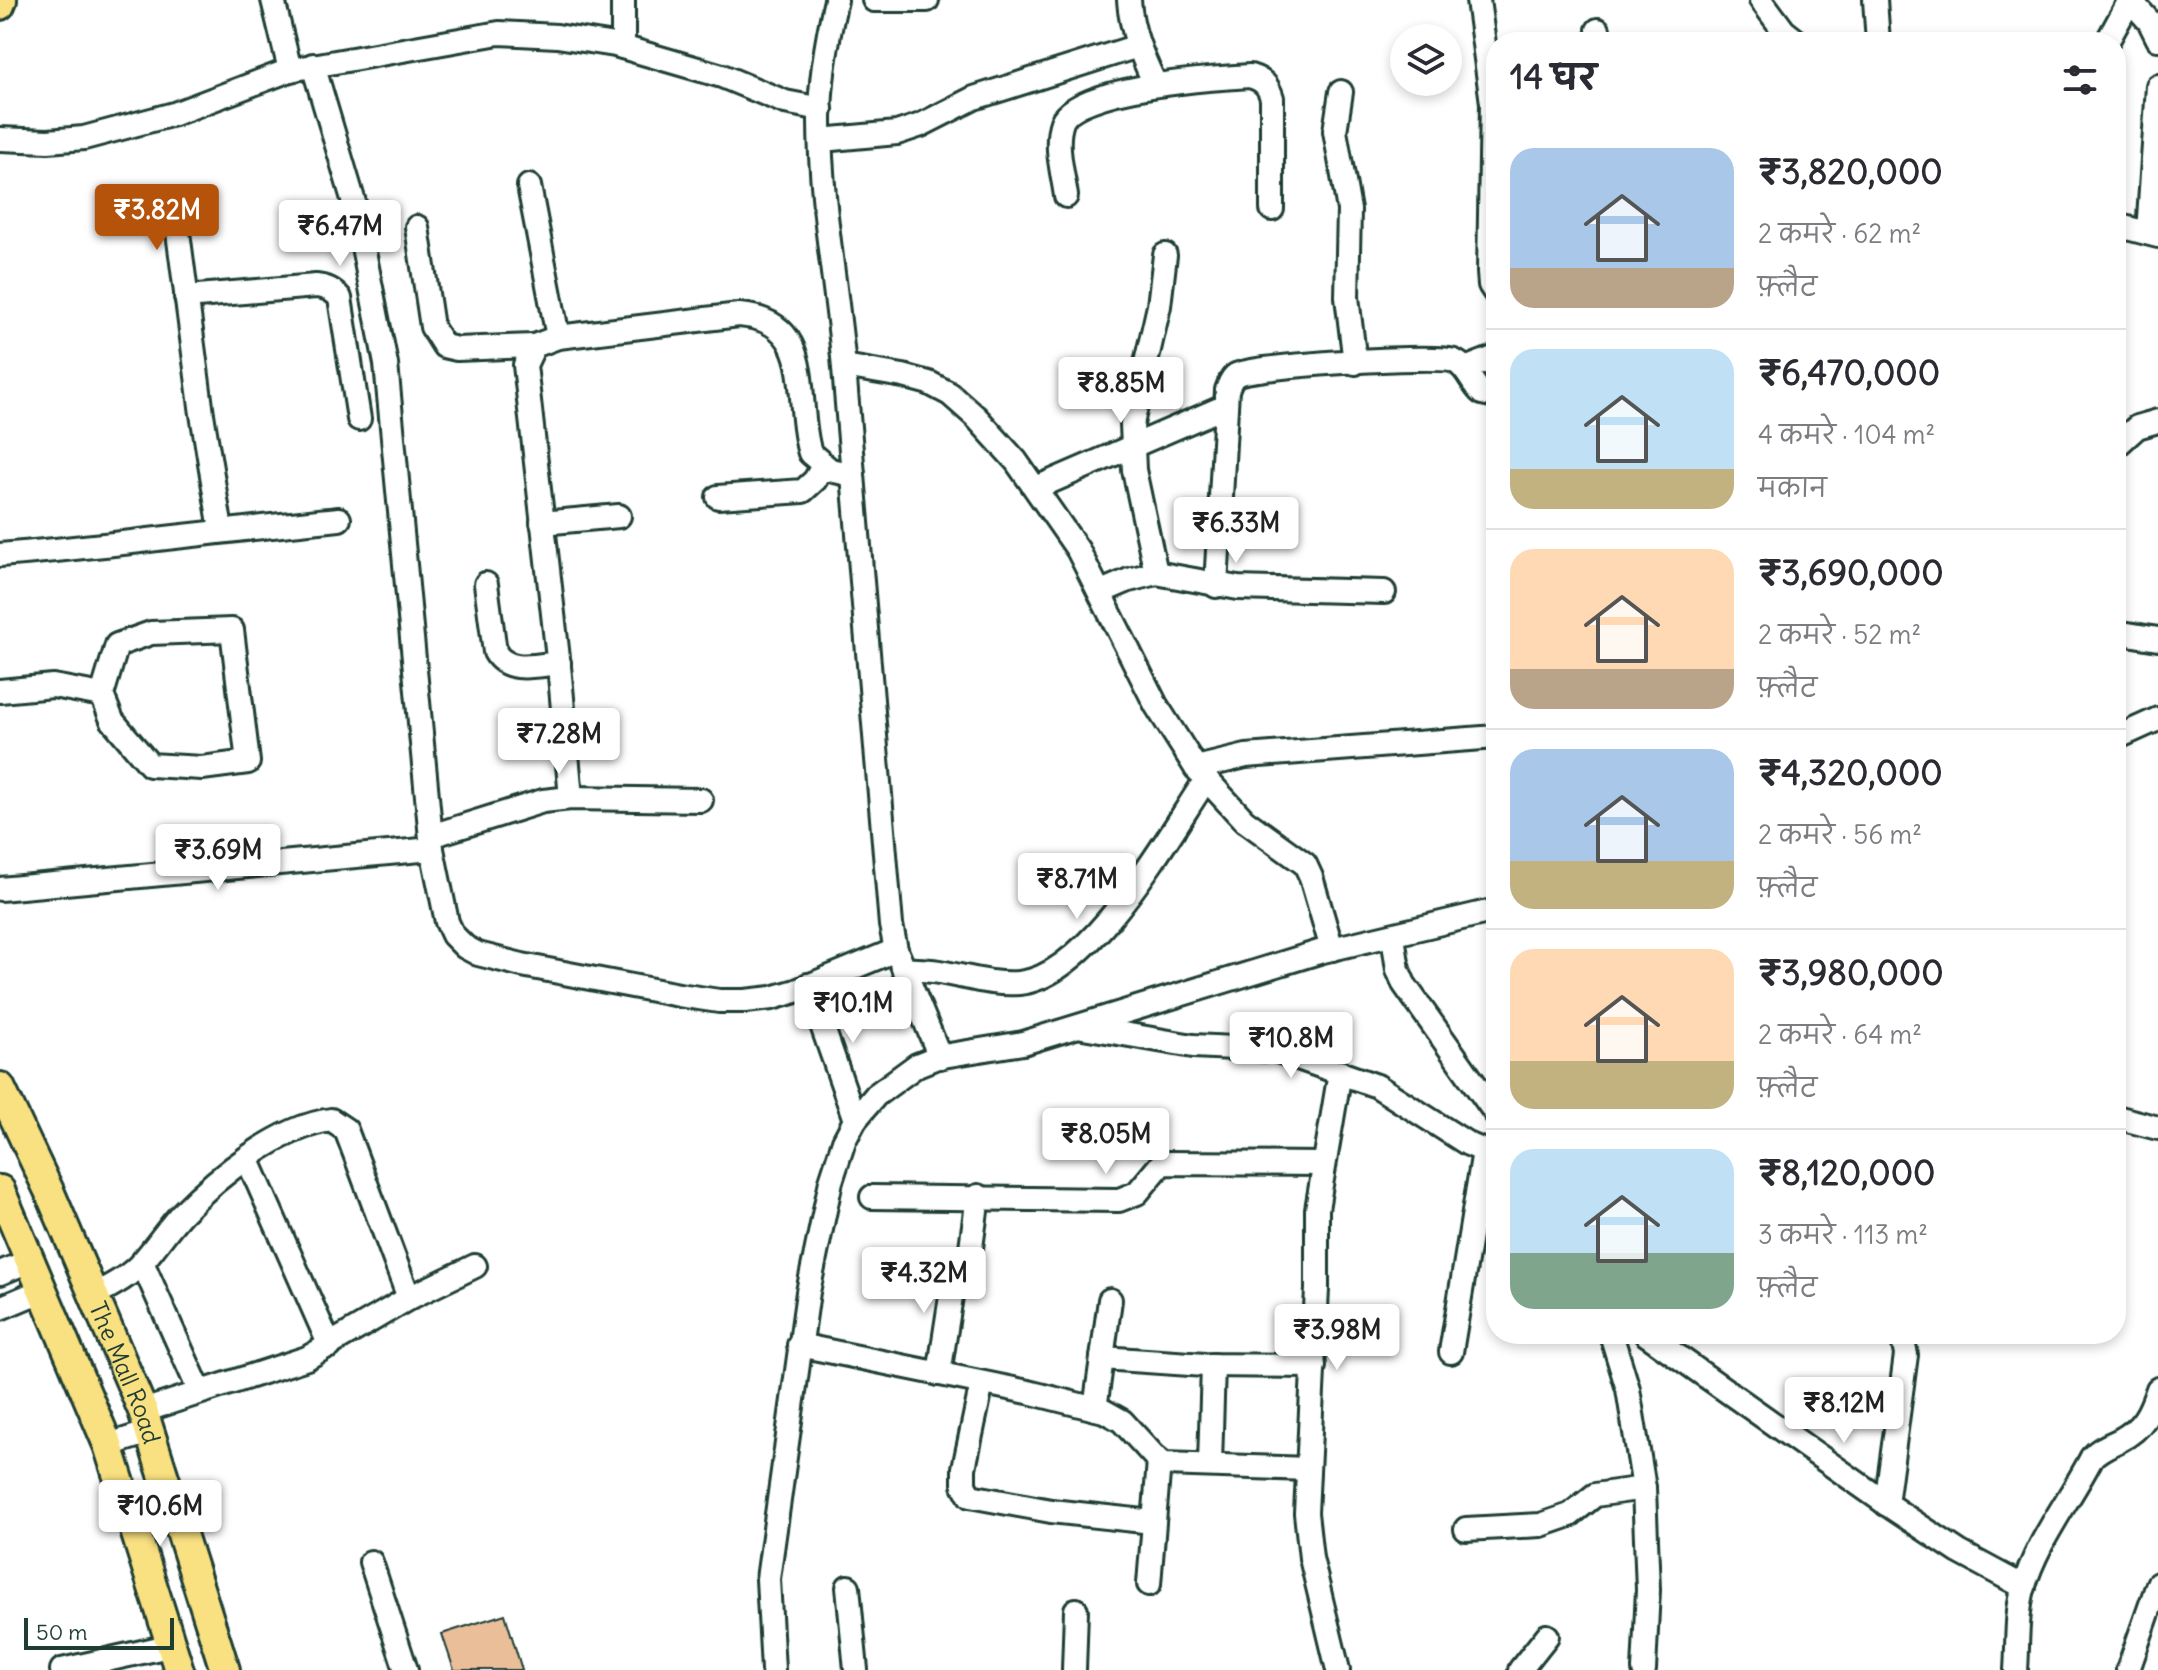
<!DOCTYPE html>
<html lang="hi">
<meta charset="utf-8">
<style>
body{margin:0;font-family:Delius,"Playpen Sans Deva",sans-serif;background:#f7f7f7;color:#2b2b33;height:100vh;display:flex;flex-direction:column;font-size:30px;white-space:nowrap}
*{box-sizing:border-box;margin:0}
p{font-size:26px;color:#7c7c81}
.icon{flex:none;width:44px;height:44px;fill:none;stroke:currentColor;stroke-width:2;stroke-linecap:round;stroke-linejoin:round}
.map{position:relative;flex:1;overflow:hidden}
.sheet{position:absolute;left:1486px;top:32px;width:640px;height:1312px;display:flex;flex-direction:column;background:#fff;border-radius:32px;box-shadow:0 4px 12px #0003}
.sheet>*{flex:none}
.buttons{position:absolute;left:1390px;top:24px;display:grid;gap:16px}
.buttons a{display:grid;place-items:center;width:72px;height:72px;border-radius:50%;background:#fff;box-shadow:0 4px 12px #0003;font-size:40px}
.scale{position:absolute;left:24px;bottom:20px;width:150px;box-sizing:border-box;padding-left:8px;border:4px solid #1f3d34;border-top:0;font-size:22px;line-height:28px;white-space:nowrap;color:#1f3d34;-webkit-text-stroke:6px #fff;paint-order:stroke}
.price{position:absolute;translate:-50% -68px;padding:0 18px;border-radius:8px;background:#fff;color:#222;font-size:26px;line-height:52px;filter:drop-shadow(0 2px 4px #0008)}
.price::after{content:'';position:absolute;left:50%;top:48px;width:24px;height:18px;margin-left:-12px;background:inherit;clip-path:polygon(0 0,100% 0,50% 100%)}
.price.current{background:#b45309;color:#fff}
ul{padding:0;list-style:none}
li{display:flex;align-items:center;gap:24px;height:200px;padding:0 24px}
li+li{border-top:2px solid #e1e1e2}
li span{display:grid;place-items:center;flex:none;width:224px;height:160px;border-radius:24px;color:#555}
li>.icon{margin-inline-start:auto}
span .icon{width:96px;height:96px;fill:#fffc;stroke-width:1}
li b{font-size:34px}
h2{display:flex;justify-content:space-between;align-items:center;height:96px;padding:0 24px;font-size:34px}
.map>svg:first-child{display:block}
.building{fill:#e9be99;stroke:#1f3d34;stroke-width:2}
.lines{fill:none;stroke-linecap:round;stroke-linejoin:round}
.minor-casing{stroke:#1f3d34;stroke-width:28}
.major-casing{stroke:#1f3d34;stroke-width:34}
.minor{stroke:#fff;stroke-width:22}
.major{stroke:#f9e181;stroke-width:28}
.labels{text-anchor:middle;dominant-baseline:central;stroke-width:8;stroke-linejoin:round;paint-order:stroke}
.street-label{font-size:24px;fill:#1f3d34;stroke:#fff}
</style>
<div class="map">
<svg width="2158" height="1670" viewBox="0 0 2158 1670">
<rect width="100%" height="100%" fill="#fff"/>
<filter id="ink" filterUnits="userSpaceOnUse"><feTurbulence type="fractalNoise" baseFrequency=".0125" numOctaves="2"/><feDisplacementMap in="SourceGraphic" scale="16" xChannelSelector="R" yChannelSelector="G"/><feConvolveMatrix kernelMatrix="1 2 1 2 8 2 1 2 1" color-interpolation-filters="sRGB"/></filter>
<g filter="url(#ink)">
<polygon class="building" points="505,1614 522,1670 454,1670 442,1634"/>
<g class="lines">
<defs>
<g id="minor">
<polyline points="273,0 290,70"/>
<path d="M836,0c-9,39 -16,81 -16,120 0,83 17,166 24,248 17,186 30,372 47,557l5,25 44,107"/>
<polyline points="874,0 927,0"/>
<path d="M1129,0c2,31 13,56 26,84"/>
<polyline points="1478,0 1492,103 1489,272 1490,285 1496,294"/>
<polyline points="1761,0 1784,31 1798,42"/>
<polyline points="1875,0 1878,42"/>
<polyline points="2130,0 2149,21 2158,39"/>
<polyline points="1598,30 1599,42"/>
<polyline points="2107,42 2130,0"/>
<polyline points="623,47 623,0"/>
<polyline points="313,65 355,206 386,364 432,849 447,922 453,935 465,947 478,954 522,965 679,995 719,1001 745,1001 772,998 796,991 896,950"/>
<polyline points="1341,92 1335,131 1349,210 1347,297 1355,363"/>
<polyline points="0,139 48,141 84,138 174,114 290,70 499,33 557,36 615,45 722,76 785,102 821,109"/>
<polyline points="821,140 897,133 921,125 974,98 1138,46"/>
<polyline points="529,186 558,337"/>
<path d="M1066,196c-3,-22 -12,-52 -4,-74 13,-35 153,-44 188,-46 13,4 18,9 22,22v111"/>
<polyline points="174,202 202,414 221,530"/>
<polyline points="2116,225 2158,236"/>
<polyline points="417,227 432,327 444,346 457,349 534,346"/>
<polyline points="2148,233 2158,86"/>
<path d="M186,297l130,-11c11,1 17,4 24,12l19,121"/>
<polyline points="844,366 903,376 929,383 950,394 976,417 1016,461 1078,550 1156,705 1196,768 1244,820 1305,864 1311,877 1332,949"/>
<polyline points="1465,369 1496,357"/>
<polyline points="2116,446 2137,427 2158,421"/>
<polyline points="1036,488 1226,406"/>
<polyline points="718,497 803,491 815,480 823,466"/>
<polyline points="542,523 619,516"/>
<path d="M0,555c113,-9 225,-25 339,-36"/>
<polyline points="1156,573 1134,470 1132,424 1159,306 1165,255"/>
<path d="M486,584l9,68c12,22 43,13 64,11"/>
<path d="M1216,586l11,-196c2,-5 4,-12 9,-15 14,-9 201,-21 218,-14 14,6 17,23 28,32l14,3"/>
<polyline points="1101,592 1129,580 1156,573 1238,588 1384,592"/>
<polygon points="232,630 248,762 202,768 150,765 112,720 102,695 117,645 151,633"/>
<polyline points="2116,632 2158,639"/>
<polyline points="0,691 53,686 102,695"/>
<polyline points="2116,738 2158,719"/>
<polyline points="1196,768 1246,756 1496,737"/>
<path d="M571,798l-11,-122 -35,-311 9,-19 24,-9 181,-22c80,6 54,84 71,138l20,17 23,5"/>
<polyline points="431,836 543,801 571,798 701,800"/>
<polyline points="0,889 432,849"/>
<polyline points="1393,936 1398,970 1404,984 1496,1114"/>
<path d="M904,970c40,-3 76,16 115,13 70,-6 149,-147 186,-202"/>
<polyline points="808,985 855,1120"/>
<polyline points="1083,1027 1193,1046 1275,1050 1377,1086 1468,1144 1496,1156"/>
<polyline points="2116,1117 2158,1128"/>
<polyline points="247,1158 330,1346"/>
<polyline points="872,1197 1119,1200 1137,1193 1162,1163 1324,1164"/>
<polyline points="142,1262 200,1392"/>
<polyline points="0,1273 29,1261"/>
<polyline points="967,1277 978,1196"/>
<path d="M94,1295c17,-9 37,-19 50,-35 13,-15 24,-32 38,-47 36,-37 97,-86 149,-93l15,10 63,168"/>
<polyline points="0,1308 43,1290"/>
<polyline points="1611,1334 1628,1389 1644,1488 1648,1590 1644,1670"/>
<polyline points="1646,1334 1894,1509 1959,1552 2024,1587"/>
<polyline points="799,1345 1028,1392 1104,1411 1122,1421 1154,1456 1164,1464 1308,1469"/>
<polyline points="1451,1352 1484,1151"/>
<polyline points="1102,1358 1205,1365 1314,1366"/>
<polyline points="939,1374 956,1264"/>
<polyline points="982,1383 964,1468 964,1485 970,1496 1051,1511 1153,1522"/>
<polyline points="1095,1409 1110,1300"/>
<polyline points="143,1411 307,1358 409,1298 475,1266"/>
<polyline points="108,1445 150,1432"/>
<polyline points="1210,1464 1213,1365"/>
<polyline points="1886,1504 1906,1355 1902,1334"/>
<polyline points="1466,1529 1541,1525 1570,1515 1595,1495 1644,1488"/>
<polyline points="371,1562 406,1670"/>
<polyline points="1149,1584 1159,1461"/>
<polyline points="848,1587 856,1670"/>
<polyline points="62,1670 173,1645"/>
<polyline points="773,1670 768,1579 808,1292 831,1181 844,1141 855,1120 876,1095 917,1065 937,1057 1023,1043 1319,952 1496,910"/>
<polyline points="1074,1670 1076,1610"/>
<polyline points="1338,1670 1311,1558 1306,1513 1317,1289 1317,1209 1340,1072"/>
<polyline points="1520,1670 1547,1636"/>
<path d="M2016,1670c2,-27 0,-55 7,-81 13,-47 47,-89 69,-132 8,-9 18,-12 28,-17 23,-12 30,-27 38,-51"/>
<polyline points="2128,1670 2158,1584"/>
</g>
<g id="major">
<polyline points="0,5 2,0"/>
<path id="s1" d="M0,1087l50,106 93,218 82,259"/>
<polyline points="0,1190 108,1445 179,1670"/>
</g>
</defs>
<use href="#minor" class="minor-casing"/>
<use href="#major" class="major-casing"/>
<use href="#minor" class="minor"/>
<use href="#major" class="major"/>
</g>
</g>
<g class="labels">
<g class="street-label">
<text stroke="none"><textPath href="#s1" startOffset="312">The Mall Road</textPath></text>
</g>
</g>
</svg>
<div class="buttons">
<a><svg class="icon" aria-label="layers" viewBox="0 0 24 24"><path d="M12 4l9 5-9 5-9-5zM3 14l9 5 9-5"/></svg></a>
</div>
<div class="scale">50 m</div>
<b class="price current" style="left:157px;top:252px">₹3.82M</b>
<b class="price" style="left:340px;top:268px">₹6.47M</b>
<b class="price" style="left:1121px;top:425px">₹8.85M</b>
<b class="price" style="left:1236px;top:565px">₹6.33M</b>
<b class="price" style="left:559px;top:776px">₹7.28M</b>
<b class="price" style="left:218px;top:892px">₹3.69M</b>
<b class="price" style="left:1077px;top:921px">₹8.71M</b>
<b class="price" style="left:853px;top:1045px">₹10.1M</b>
<b class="price" style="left:1291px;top:1080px">₹10.8M</b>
<b class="price" style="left:1106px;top:1176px">₹8.05M</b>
<b class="price" style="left:924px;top:1315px">₹4.32M</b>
<b class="price" style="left:1337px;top:1372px">₹3.98M</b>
<b class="price" style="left:1844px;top:1445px">₹8.12M</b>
<b class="price" style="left:160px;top:1548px">₹10.6M</b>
<section class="sheet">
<h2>14 घर<svg class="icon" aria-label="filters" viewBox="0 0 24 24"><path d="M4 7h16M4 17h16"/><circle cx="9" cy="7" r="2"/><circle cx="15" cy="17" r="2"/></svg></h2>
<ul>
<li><span style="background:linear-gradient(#a9c7e8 75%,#b9a48a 0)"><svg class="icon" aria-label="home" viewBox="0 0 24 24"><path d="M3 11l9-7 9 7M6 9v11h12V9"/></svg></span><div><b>₹3,820,000</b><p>2 कमरे · 62 m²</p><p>फ़्लैट</p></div></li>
<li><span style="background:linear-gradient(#bfe0f5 75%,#c2b280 0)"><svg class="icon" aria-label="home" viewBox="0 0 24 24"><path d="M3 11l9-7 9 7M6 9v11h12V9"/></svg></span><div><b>₹6,470,000</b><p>4 कमरे · 104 m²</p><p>मकान</p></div></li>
<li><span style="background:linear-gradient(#ffd9b3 75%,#b9a48a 0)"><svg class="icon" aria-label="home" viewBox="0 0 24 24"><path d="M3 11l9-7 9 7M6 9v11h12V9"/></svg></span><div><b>₹3,690,000</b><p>2 कमरे · 52 m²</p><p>फ़्लैट</p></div></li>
<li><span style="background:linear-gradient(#a9c7e8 70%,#c2b280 0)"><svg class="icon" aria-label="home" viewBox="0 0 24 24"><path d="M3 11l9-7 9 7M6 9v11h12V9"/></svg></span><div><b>₹4,320,000</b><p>2 कमरे · 56 m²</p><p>फ़्लैट</p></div></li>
<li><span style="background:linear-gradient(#ffd9b3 70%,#c2b280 0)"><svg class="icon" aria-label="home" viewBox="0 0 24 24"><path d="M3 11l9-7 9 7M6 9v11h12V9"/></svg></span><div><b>₹3,980,000</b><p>2 कमरे · 64 m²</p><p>फ़्लैट</p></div></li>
<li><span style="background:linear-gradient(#bfe0f5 65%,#7fa58c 0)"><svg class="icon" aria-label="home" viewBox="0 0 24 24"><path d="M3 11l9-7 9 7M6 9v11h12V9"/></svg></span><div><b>₹8,120,000</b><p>3 कमरे · 113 m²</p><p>फ़्लैट</p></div></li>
</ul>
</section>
</div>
